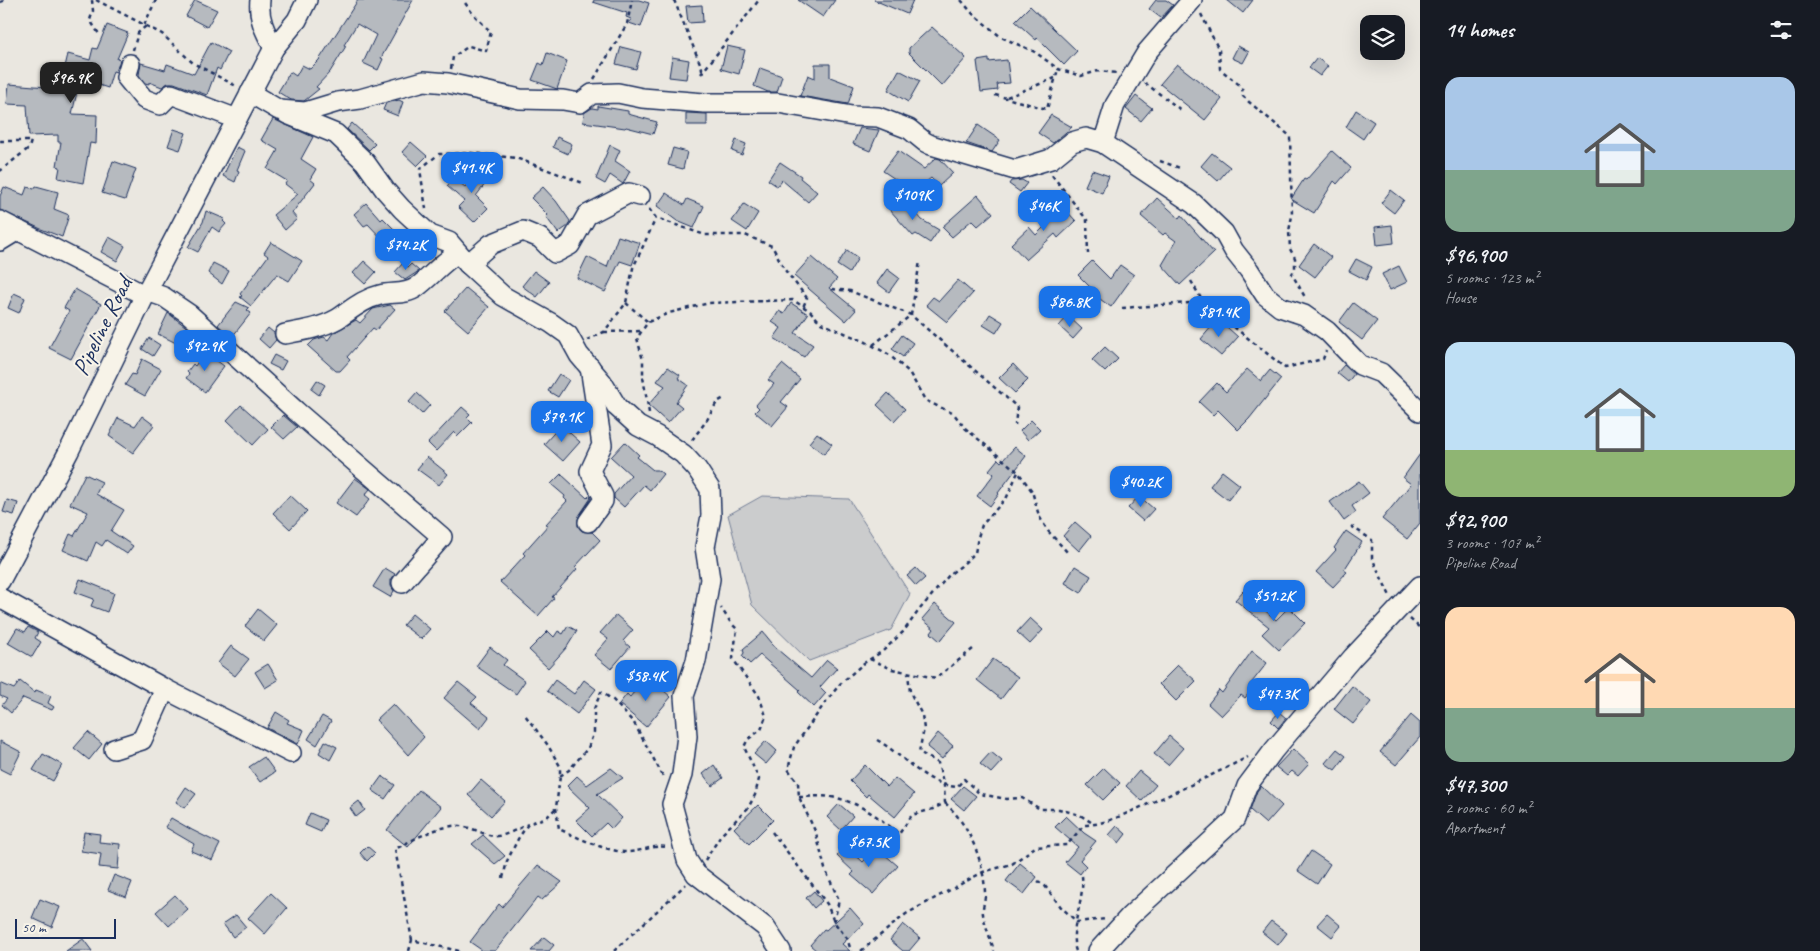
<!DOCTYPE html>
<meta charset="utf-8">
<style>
body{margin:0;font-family:Caveat,sans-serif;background:#20242c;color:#f1f3f6;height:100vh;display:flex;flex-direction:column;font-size:19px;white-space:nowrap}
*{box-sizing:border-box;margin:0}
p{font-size:16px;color:#9ea1a6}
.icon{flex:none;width:28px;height:28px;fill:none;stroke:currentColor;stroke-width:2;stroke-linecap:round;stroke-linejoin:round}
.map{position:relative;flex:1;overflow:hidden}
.drawer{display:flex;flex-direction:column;background:#171b24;width:400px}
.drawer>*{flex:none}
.controls{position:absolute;left:1360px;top:15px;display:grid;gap:10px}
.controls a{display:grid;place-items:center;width:45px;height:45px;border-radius:10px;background:#171b24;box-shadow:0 5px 20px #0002;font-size:25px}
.scale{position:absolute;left:15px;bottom:12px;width:101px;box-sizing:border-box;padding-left:5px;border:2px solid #1b2f5e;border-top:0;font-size:14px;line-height:18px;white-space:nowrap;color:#1b2f5e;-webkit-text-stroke:4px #f7f3e8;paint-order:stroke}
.price{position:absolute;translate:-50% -42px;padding:0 11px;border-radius:10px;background:#1a73e8;color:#fff;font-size:16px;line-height:32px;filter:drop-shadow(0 1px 2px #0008)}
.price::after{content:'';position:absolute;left:50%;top:30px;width:15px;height:11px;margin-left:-8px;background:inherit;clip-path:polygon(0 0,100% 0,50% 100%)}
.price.on{background:#222;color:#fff}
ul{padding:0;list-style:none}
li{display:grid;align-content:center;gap:10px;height:265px;padding:0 25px}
li span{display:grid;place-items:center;height:155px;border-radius:15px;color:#555}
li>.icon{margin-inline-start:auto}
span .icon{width:90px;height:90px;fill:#fffc;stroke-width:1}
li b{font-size:21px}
h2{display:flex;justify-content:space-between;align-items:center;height:60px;padding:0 25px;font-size:21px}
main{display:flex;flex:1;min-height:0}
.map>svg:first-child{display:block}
.green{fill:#cbcccd;stroke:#737e96}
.building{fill:#b6babf;stroke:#1b2f5e}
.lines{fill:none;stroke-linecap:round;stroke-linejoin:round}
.minor-casing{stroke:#1b2f5e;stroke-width:22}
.path{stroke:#1b2f5e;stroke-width:2.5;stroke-dasharray:4 4;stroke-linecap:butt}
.minor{stroke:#f7f3e8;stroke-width:19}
.labels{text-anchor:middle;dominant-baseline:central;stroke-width:4;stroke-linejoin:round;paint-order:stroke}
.street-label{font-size:24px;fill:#1b2f5e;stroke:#f7f3e8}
</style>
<main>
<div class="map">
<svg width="1420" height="951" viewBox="0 0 1420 951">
<rect width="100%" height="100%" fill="#eae7e0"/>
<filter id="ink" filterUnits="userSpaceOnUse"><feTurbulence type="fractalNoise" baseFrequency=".02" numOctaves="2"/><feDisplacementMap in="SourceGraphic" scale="10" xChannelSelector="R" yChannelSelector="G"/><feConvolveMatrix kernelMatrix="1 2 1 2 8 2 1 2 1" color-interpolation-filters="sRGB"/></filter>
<g filter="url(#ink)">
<polygon class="green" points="762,496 849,499 910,594 891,630 809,661 752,605 728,515"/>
<g class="building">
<polygon points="195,0 217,10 207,27 186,16"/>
<polygon points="358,0 413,0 381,58 383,59 378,70 363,63 376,35 357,24 344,45 346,46 330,72 316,87 319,89 304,101 291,100 278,92 290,72 296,76 302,65 310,69 319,60"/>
<polygon points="594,0 639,0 649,3 641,27 629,23 631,19 626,17 627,13 593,2"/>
<polygon points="798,0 835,0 823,17"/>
<polygon points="874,0 913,0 907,14"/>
<polygon points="1156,0 1166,0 1173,5 1161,18 1149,9"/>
<polygon points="1227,0 1253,0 1243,13"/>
<polygon points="702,5 703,22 688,23 686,6"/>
<polygon points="1030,6 1077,51 1064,65 1037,38 1036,40 1015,21"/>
<polygon points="107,25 128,33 117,59 120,60 116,72 113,71 108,88 80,79 72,114 97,115 96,144 90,143 83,183 58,178 60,167 57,166 61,142 58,142 58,135 29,136 27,105 7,104 9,84 60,88 68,54 90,60 93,48 97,49"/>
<polygon points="932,27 966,58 942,86 909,53 909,48"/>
<polygon points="211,42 229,52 220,70 217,68 207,95 174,83 168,83 162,87 149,82 149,84 145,83 139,75 141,63 165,70 167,64 194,74"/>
<polygon points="727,46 745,50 739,74 721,69"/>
<polygon points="1238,46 1249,52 1243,63 1232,58"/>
<polygon points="621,47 641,52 636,69 616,64"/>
<polygon points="547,53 567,61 557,89 532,80 539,63 543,65"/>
<polygon points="672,57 689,60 686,79 669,77"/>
<polygon points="1317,58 1328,66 1320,76 1309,68"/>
<polygon points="989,59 989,62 1007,60 1010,83 997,84 998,90 981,92 977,61"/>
<polygon points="815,64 830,64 830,77 854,86 848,104 800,96 808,75 815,78"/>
<polygon points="1177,64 1222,99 1205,120 1160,84"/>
<polygon points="760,68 782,76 777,92 768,92 754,86"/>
<polygon points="899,70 920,81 908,102 888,90"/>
<polygon points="1136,96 1152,108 1141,121 1126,109"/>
<polygon points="399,100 403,102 398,116 383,110 386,103"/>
<polygon points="598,106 628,111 628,114 657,122 653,134 626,127 625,128 583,122 584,113 592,108 598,109"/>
<polygon points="1356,110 1374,122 1363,139 1346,127"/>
<polygon points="686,113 707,114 707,125 686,125"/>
<polygon points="1051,115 1072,127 1053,143 1038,133"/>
<polygon points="273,119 313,137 301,159 316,169 310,179 315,183 292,213 297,219 285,230 273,215 298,194 285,184 287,181 267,169 278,150 261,140"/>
<polygon points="352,123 375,144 369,150 347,129"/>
<polygon points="978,125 1000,140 992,152 966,143"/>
<polygon points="860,128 879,130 870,151 853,144"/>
<polygon points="174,129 186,133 180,150 168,146"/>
<polygon points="557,137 572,144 568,154 553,147"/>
<polygon points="736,140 746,144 742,155 732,151"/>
<polygon points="411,142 427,156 417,166 402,152"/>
<polygon points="610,145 620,150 615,161 630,171 623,184 610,175 605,184 596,179"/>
<polygon points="237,147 245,151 237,170 239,171 235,182 223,176"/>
<polygon points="673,148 687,152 683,169 668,165"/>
<polygon points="898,151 924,169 936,158 940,159 953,173 939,186 931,178 910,195 898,181 883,171"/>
<polygon points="1332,151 1351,168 1337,184 1334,181 1314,213 1291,199 1304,179 1306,180"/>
<polygon points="1212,153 1230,167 1218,181 1201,166"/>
<polygon points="113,161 136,169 125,200 102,193"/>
<polygon points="780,162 801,176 800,178 817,192 808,202 782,180 777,186 768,180"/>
<polygon points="481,167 492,175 476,196 488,208 474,222 458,207 464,201 447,186 454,178 465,187"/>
<polygon points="1092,170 1109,176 1102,193 1085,186"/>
<polygon points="1022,180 1027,183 1020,192 1009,184 1011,181"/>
<polygon points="36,186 58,192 54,209 69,215 62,237 41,229 0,210 0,196 4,187 24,195 27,187 34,189"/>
<polygon points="543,187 556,201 570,221 568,226 558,233 546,217 548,215 531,198"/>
<polygon points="1391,190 1404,200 1394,213 1381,203"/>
<polygon points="666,193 684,205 687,199 704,206 694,228 677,221 657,206"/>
<polygon points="978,195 993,213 978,226 972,220 952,237 942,227"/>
<polygon points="1042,195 1058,212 1063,207 1076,221 1058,238 1055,234 1026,260 1011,244 1029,227 1036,235 1051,220"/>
<polygon points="903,197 922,220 939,230 930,243 916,234 913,236 889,209"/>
<polygon points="1157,198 1179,218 1181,215 1214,253 1180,285 1162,265 1176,241 1165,233 1163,235 1141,216"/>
<polygon points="366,203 381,220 383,218 396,231 385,242 368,224 364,226 354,214"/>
<polygon points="744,204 758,213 747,231 732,221"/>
<polygon points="206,211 225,219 223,221 226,224 219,232 212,227 198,252 188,247 203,222"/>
<polygon points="1392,225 1394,243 1377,245 1375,227"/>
<polygon points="618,236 640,243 632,265 620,261 605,292 577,278 587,257 607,267"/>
<polygon points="109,237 125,246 117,261 101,252"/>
<polygon points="271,242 302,261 289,281 277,274 251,306 240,297 242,296 240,294 268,256 264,253"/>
<polygon points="1314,244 1331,257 1315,277 1299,265"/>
<polygon points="847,250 858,258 849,273 837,265"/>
<polygon points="811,257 837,279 829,288 856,310 846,321 794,276"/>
<polygon points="1356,259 1372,267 1366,280 1349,271"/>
<polygon points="364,261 376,272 365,284 353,273"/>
<polygon points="1092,261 1110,279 1120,265 1134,275 1111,307 1097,297 1098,295 1078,275"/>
<polygon points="213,263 229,271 222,284 208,273"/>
<polygon points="403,263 408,267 411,264 419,271 405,280 395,272"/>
<polygon points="1399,266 1407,282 1390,290 1382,274"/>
<polygon points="887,269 899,278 889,292 877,283"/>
<polygon points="534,271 549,282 537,297 522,286"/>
<polygon points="958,280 973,293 947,322 926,305 933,297 939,301"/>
<polygon points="466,288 489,307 468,331 445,311"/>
<polygon points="75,289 101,304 71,359 49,348 69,311 64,308"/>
<polygon points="14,293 25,298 19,313 8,308"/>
<polygon points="236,302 249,308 247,310 251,313 232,337 218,325"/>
<polygon points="791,303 808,314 795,333 813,345 804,357 774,338 781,328 772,322 779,311 784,314"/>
<polygon points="1353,303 1377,321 1362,340 1339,322"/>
<polygon points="390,305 395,309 376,330 373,328 347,357 350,360 340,371 336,371 308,346 314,340 324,337 328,340 333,333 356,320 360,323 373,309"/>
<polygon points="168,313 189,329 180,345 158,334"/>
<polygon points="990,314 1003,322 996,333 983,325"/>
<polygon points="1068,316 1082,329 1073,339 1059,326"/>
<polygon points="1218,319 1238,337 1221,356 1201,339"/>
<polygon points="268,328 274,333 276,340 269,348 259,339"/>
<polygon points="902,335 913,343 903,357 892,349"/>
<polygon points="149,338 160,345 153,356 142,349"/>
<polygon points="1105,347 1118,359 1105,372 1092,360"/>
<polygon points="205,352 224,366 205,392 186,378 189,374 187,372 193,364 195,366"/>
<polygon points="274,355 286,361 281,370 269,364"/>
<polygon points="142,359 161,369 145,396 125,385 132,374 135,375"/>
<polygon points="782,364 800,379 781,402 788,407 772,426 755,412 759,408 756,405 774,384 768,380"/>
<polygon points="1013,364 1028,380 1015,393 999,378"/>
<polygon points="1344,365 1354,374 1348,382 1337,373"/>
<polygon points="668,367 680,375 678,378 688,385 676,402 682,407 668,423 648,405 665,386 657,381"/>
<polygon points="1247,369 1261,381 1270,370 1281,379 1249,419 1238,430 1218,410 1213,415 1199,402 1217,383 1226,392"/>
<polygon points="559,374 569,380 558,397 548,391"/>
<polygon points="317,380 325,385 319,395 311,389"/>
<polygon points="417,393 430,405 422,414 409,402"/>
<polygon points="888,393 905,409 894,421 877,405"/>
<polygon points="241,405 268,429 253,445 227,420"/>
<polygon points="462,407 470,414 467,417 472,422 458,436 454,432 436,451 428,443"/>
<polygon points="283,415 297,427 284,439 271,427"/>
<polygon points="142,416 154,425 133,453 109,436 118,418 135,426"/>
<polygon points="1031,420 1040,429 1028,440 1020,431"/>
<polygon points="561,425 580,442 563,461 544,444"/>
<polygon points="817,433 832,444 824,454 809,443"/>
<polygon points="625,442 639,455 637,457 653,470 658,470 663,474 650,490 644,485 624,507 614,498 614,494 631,475 611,457"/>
<polygon points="1015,447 1026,456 998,493 999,494 990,506 977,496 994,474 989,470 998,459 1001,462"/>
<polygon points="1420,454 1420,523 1407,539 1382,519 1411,484 1403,478"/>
<polygon points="427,457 448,474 439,485 417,469"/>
<polygon points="1222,471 1240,485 1228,500 1210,486"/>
<polygon points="85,474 102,482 96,494 124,510 111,531 133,546 127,554 106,540 102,546 96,542 88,561 63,550 70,534 74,536 88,512 70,504"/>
<polygon points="561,474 587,498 590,495 591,498 579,516 578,526 582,531 592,532 600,540 575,567 577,569 552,597 554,598 538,616 500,582 525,555 523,553 548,525 546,524 567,501 564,498 565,496 551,484"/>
<polygon points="355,478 370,489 365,495 370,499 356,517 336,503"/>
<polygon points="1359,481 1369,493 1352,506 1356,512 1344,521 1330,502"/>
<polygon points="290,495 307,511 290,529 273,513"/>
<polygon points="1139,496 1154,509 1143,521 1128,508"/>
<polygon points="7,500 18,503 14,515 3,512"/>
<polygon points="1075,522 1091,536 1079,551 1063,536"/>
<polygon points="1346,531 1362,542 1344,570 1347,572 1333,587 1316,572 1336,550 1334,548"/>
<polygon points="1075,566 1091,576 1081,593 1065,583"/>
<polygon points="385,568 395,574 391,580 391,586 394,591 390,597 373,587"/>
<polygon points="916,568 925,578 916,586 907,576"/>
<polygon points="80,579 114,593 107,612 91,606 94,599 75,592"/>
<polygon points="1243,591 1276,620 1289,607 1305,623 1279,650 1262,634 1269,627 1235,600"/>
<polygon points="935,604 956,622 940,641 931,633 934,629 922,619"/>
<polygon points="258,609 277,625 264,641 245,626"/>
<polygon points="412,614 430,629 421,639 403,625"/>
<polygon points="616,615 633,630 623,641 630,647 611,669 594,655 608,639 600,633"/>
<polygon points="1030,618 1043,630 1030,644 1017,632"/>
<polygon points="568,626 577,631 567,647 548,668 529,650 548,631 554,637 558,631 563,634"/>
<polygon points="28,627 38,632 35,638 41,642 32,657 8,643 17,628 25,632"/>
<polygon points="763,632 772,643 771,644 811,678 827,660 837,668 820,687 826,693 814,707 798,692 800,690 760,655 750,664 742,656 744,653 743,649"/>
<polygon points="231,646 249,659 235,676 218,663"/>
<polygon points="490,647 507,660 503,665 525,681 516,694 476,666"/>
<polygon points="1252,651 1267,663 1249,686 1253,688 1245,698 1241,695 1221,716 1208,704 1219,690 1222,693"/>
<polygon points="993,659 1018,677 1001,699 977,680"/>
<polygon points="268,664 278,680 265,688 255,672"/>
<polygon points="1178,665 1196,681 1176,701 1159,684"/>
<polygon points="647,676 671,697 646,727 619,704 627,694 630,697"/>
<polygon points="555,680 574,694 584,680 596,689 577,714 547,691"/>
<polygon points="20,681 35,693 36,690 51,696 48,703 54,707 52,710 23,698 11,713 2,705 7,699 0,696 0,683 14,689"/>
<polygon points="458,682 477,697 471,703 489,717 480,729 444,698"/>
<polygon points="1352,686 1371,702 1353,724 1334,709"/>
<polygon points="393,704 424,737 408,755 376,720"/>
<polygon points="276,712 289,720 287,723 304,730 298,744 267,728"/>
<polygon points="1279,712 1286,718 1278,728 1271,721"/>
<polygon points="1411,715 1420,723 1420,737 1396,765 1380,752"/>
<polygon points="322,716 331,721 317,745 308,739"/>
<polygon points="88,732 102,744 89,760 74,748"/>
<polygon points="938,733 953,746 942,759 927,747"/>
<polygon points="1169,736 1183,748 1168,765 1154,754"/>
<polygon points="0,741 21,752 10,774 0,769"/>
<polygon points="325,741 337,747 330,760 319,753"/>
<polygon points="766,741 777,751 766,764 754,754"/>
<polygon points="1293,749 1309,764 1298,776 1292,771 1287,776 1276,767"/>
<polygon points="1337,749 1346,756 1335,770 1325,763"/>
<polygon points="991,752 1002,761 991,773 980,764"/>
<polygon points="43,754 62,765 53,781 33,770"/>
<polygon points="264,757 275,772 260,782 249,767"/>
<polygon points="714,765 723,778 712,786 703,774"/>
<polygon points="865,765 887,787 895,778 914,794 895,817 868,794 866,797 850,781"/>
<polygon points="611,768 623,778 597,794 622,818 612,829 606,823 592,836 576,820 590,808 567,786 577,776 587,785"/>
<polygon points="1104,768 1120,783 1103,800 1087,785"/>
<polygon points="1139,771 1156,785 1142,801 1126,786"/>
<polygon points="382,776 395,785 385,799 372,790"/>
<polygon points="481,780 505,801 491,816 468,795"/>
<polygon points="963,786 976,796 964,810 951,799"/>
<polygon points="1261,786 1282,806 1266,824 1250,810 1257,791"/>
<polygon points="186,787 196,794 185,808 176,802"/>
<polygon points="419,790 441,807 408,847 387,830"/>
<polygon points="359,801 365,810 356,817 350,808"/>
<polygon points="839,804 853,816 841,830 827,817"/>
<polygon points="758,805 773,820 749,844 734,828"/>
<polygon points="310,813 326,820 321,832 305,825"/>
<polygon points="1066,816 1084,833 1096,841 1080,860 1086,866 1080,874 1065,862 1078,847 1055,827"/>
<polygon points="171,818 192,830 220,844 212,860 191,851 194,844 165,827"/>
<polygon points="1117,826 1126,834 1119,843 1109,835"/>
<polygon points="84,832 100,834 99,842 120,844 118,869 99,867 101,854 81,851"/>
<polygon points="483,835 505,856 495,864 472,844"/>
<polygon points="367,846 375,853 367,861 360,853"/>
<polygon points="846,846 863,862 876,847 898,866 873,894 851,875 854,872 837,856"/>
<polygon points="1311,851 1330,864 1317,884 1298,871"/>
<polygon points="1020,863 1037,877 1024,894 1006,881"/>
<polygon points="538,865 562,882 542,900 538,897 495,951 483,951 470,942 499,904 502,907"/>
<polygon points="114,875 132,882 126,897 108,890"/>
<polygon points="814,891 822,901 814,908 806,898"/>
<polygon points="271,893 287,908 265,934 248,918"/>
<polygon points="175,895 188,909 169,926 156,912"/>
<polygon points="40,899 60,907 52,927 32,918"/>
<polygon points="850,908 864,924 842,944 850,951 817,951 810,945 824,929 826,930"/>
<polygon points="1327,914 1341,926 1332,937 1317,925"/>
<polygon points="236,915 246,927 233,937 223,924"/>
<polygon points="1271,921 1287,933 1278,945 1262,932"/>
<polygon points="903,924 920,938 909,951 903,951 890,940"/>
<polygon points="544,937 554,945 549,951 531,951"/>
<polygon points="83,939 92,951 66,951"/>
</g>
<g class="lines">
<defs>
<g id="minor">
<path d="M260,0c-2,18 5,32 14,48"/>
<polyline points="130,64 126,77 144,99 160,105 171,94 237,119"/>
<polyline points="250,93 279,110 305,112 338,102 360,99 424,81 448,83 520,99 563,100 580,103 592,94 618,93 642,98 704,103 778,103 852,116 878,117 909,129 925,142 931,145 1015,170 1051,159 1072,142 1086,138 1103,143 1194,204 1224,233 1234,251 1249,270 1265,295 1280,307 1304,315 1327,331 1360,365 1381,373 1420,411"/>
<polyline points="287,114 336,134 365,162 385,190 402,209 430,235 449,242 468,264 503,296 551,323 568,335 579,355 602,382 617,407 638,426 657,436 683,454 697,469 710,489 711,516 705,547 710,579 696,661 684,696 687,736 682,775 672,804 687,860 696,874 765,927 781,951"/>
<polyline points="1103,143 1115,105 1147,52 1192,0"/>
<polyline points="0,221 144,295"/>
<polyline points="0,241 18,230"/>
<polyline points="468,264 491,244 523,231 540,238 555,253 570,245 587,215 629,193 640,196"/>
<polyline points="147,291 164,297 189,314 296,411 442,537 402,583"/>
<path d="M285,334c17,-3 36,-6 52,-15 14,-9 26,-20 43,-24 13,-3 26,0 37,-8 15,-11 25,-25 41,-34"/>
<polyline points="588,522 603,501 603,496 590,471 602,445 590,367"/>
<polyline points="0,581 69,451 147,291 274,48 297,20 307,0"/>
<polyline points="0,598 165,689 291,753"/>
<polyline points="114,749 142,740 165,689"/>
<polyline points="1098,951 1130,916 1235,819 1247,786 1274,750 1353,657 1420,586"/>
</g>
</defs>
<use href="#minor" class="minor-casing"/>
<g class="path">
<polyline points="92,0 93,11 90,20 99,34"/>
<polyline points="96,0 162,34 193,63 238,87"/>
<polyline points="674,0 702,68 701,73"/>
<polyline points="961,0 973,14 1001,37 1035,52 1058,69 1081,76 1098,71 1117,73"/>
<polyline points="0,2 7,0"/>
<polyline points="1201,14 1219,50 1220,69 1242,87 1243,96 1249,102 1290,136 1292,216 1289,231 1290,249 1295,258 1295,268 1292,274 1306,299"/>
<polyline points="144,25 156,0"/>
<polyline points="133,50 138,33 146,26"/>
<polyline points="451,69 453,57 469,46 486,51 491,32 473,14 463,0"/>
<polyline points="701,74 759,0"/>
<polyline points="594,79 627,24 632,0"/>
<polyline points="1145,83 1181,110"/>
<polyline points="995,95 1047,109 1058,69"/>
<polyline points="1007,97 1055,78"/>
<polyline points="0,141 31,141 29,148 0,171"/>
<polyline points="1160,161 1180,168"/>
<polyline points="1052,175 1087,220 1088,254"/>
<polyline points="426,209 420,169 439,154 471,153 516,158 583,183"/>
<polyline points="649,209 656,218 705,235 745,235 772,246 785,270 807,298 803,307"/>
<polyline points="1191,281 1203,302 1285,368 1323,359 1326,351"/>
<polyline points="832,289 850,291 911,315 1017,407 1015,425"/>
<polyline points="626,303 648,322"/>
<polyline points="1122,308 1203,302"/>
<polyline points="604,332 642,331"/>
<polyline points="587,340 604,332 626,303 633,268 656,218"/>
<polyline points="873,345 911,315 920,261"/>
<polyline points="649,413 643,377 643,360 637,338 648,322 669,313 709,303 793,300 810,311 821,323 866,342 888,354 909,372 925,400 954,414 965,428 1018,472 1032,491 1039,516 1048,531 1068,553"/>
<polyline points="692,440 707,420 717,402 726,397"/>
<polyline points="1351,526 1372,540 1372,558 1390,596"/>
<polyline points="1410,619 1420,628"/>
<polyline points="870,659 892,669 936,678 973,649"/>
<path d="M877,740c28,16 47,44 80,47l7,-8 16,15 27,5 15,-1 18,11h19l21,6 14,9"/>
<polyline points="560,776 569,770 588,748 594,732 594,709 601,692 613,700 634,723 664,778"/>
<path d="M799,797c11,0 22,-2 32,0 26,4 48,20 68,37l13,-19 21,-6 12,-6 -1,-17 -6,-23 -19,-11 5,-23 -2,-14 -12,-23 -2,-19"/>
<path d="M945,803c24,21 40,60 40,92 0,6 -3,13 -2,19 2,12 8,25 11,37"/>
<path d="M556,808l3,21c18,8 50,24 70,23 13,-1 24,-7 38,-5"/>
<polyline points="772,832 827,904 834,922 847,938 851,951"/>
<polyline points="705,860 722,834 748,808 755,795 759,779 744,747 748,739 761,730 766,716 759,696 733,659 737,629 731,623 721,608"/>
<polyline points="503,878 507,861 518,839 528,824 547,817 556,808 560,776 560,766 547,744 525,715"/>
<polyline points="1038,881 1045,886 1061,907 1077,922 1106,919"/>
<polyline points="834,922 839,900 825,869 816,833 799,797 798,783 788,769 794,747 825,703 840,684 864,663 883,651 903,632 920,609 950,574 961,566 975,553 978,537 982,525 1007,497 1018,472"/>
<polyline points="409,951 412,940"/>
<path d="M459,951l-47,-11 -17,-91c18,-9 36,-20 57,-23 14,-2 27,7 41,10 9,2 27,-8 35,-12"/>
<polyline points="614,951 686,884"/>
<path d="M861,951l45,-37 77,-42 29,-8 23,-17 32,-2 17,-20c22,0 42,-12 62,-20 35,-15 68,-31 102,-48"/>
<path d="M1076,951c-8,-20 9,-50 6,-75"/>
</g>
<use href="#minor" class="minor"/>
</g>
</g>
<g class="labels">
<g class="street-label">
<text transform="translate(102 326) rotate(-64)">Pipeline Road</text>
</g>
</g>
</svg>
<div class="controls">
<a><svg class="icon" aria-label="layers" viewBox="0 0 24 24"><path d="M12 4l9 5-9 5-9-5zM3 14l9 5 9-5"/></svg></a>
</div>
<div class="scale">50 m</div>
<b class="price on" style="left:71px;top:104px">$96.9K</b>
<b class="price" style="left:472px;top:194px">$41.4K</b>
<b class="price" style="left:913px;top:221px">$109K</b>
<b class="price" style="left:1044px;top:232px">$46K</b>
<b class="price" style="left:406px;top:271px">$74.2K</b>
<b class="price" style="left:1070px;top:328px">$86.8K</b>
<b class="price" style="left:1219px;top:338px">$81.4K</b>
<b class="price" style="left:205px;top:372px">$92.9K</b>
<b class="price" style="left:562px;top:443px">$79.1K</b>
<b class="price" style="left:1141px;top:508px">$40.2K</b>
<b class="price" style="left:1274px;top:622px">$51.2K</b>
<b class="price" style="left:646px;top:702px">$58.4K</b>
<b class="price" style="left:1278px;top:720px">$47.3K</b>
<b class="price" style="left:869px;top:868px">$67.5K</b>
</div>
<section class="drawer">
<h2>14 homes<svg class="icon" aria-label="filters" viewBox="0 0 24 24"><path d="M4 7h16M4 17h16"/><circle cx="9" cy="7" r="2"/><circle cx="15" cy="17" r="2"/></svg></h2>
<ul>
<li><span style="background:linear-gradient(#a9c7e8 60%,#7fa58c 0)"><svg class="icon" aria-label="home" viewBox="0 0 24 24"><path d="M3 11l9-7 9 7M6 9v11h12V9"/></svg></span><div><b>$96,900</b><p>5 rooms · 123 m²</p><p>House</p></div></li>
<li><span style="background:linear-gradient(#bfe0f5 70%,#8fb573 0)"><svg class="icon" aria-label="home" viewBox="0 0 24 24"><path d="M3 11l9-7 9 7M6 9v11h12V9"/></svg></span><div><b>$92,900</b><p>3 rooms · 107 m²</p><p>Pipeline Road</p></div></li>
<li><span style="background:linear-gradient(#ffd9b3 65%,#7fa58c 0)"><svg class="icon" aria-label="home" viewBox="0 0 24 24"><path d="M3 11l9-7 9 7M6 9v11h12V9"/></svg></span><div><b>$47,300</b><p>2 rooms · 60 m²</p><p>Apartment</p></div></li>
</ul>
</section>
</main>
